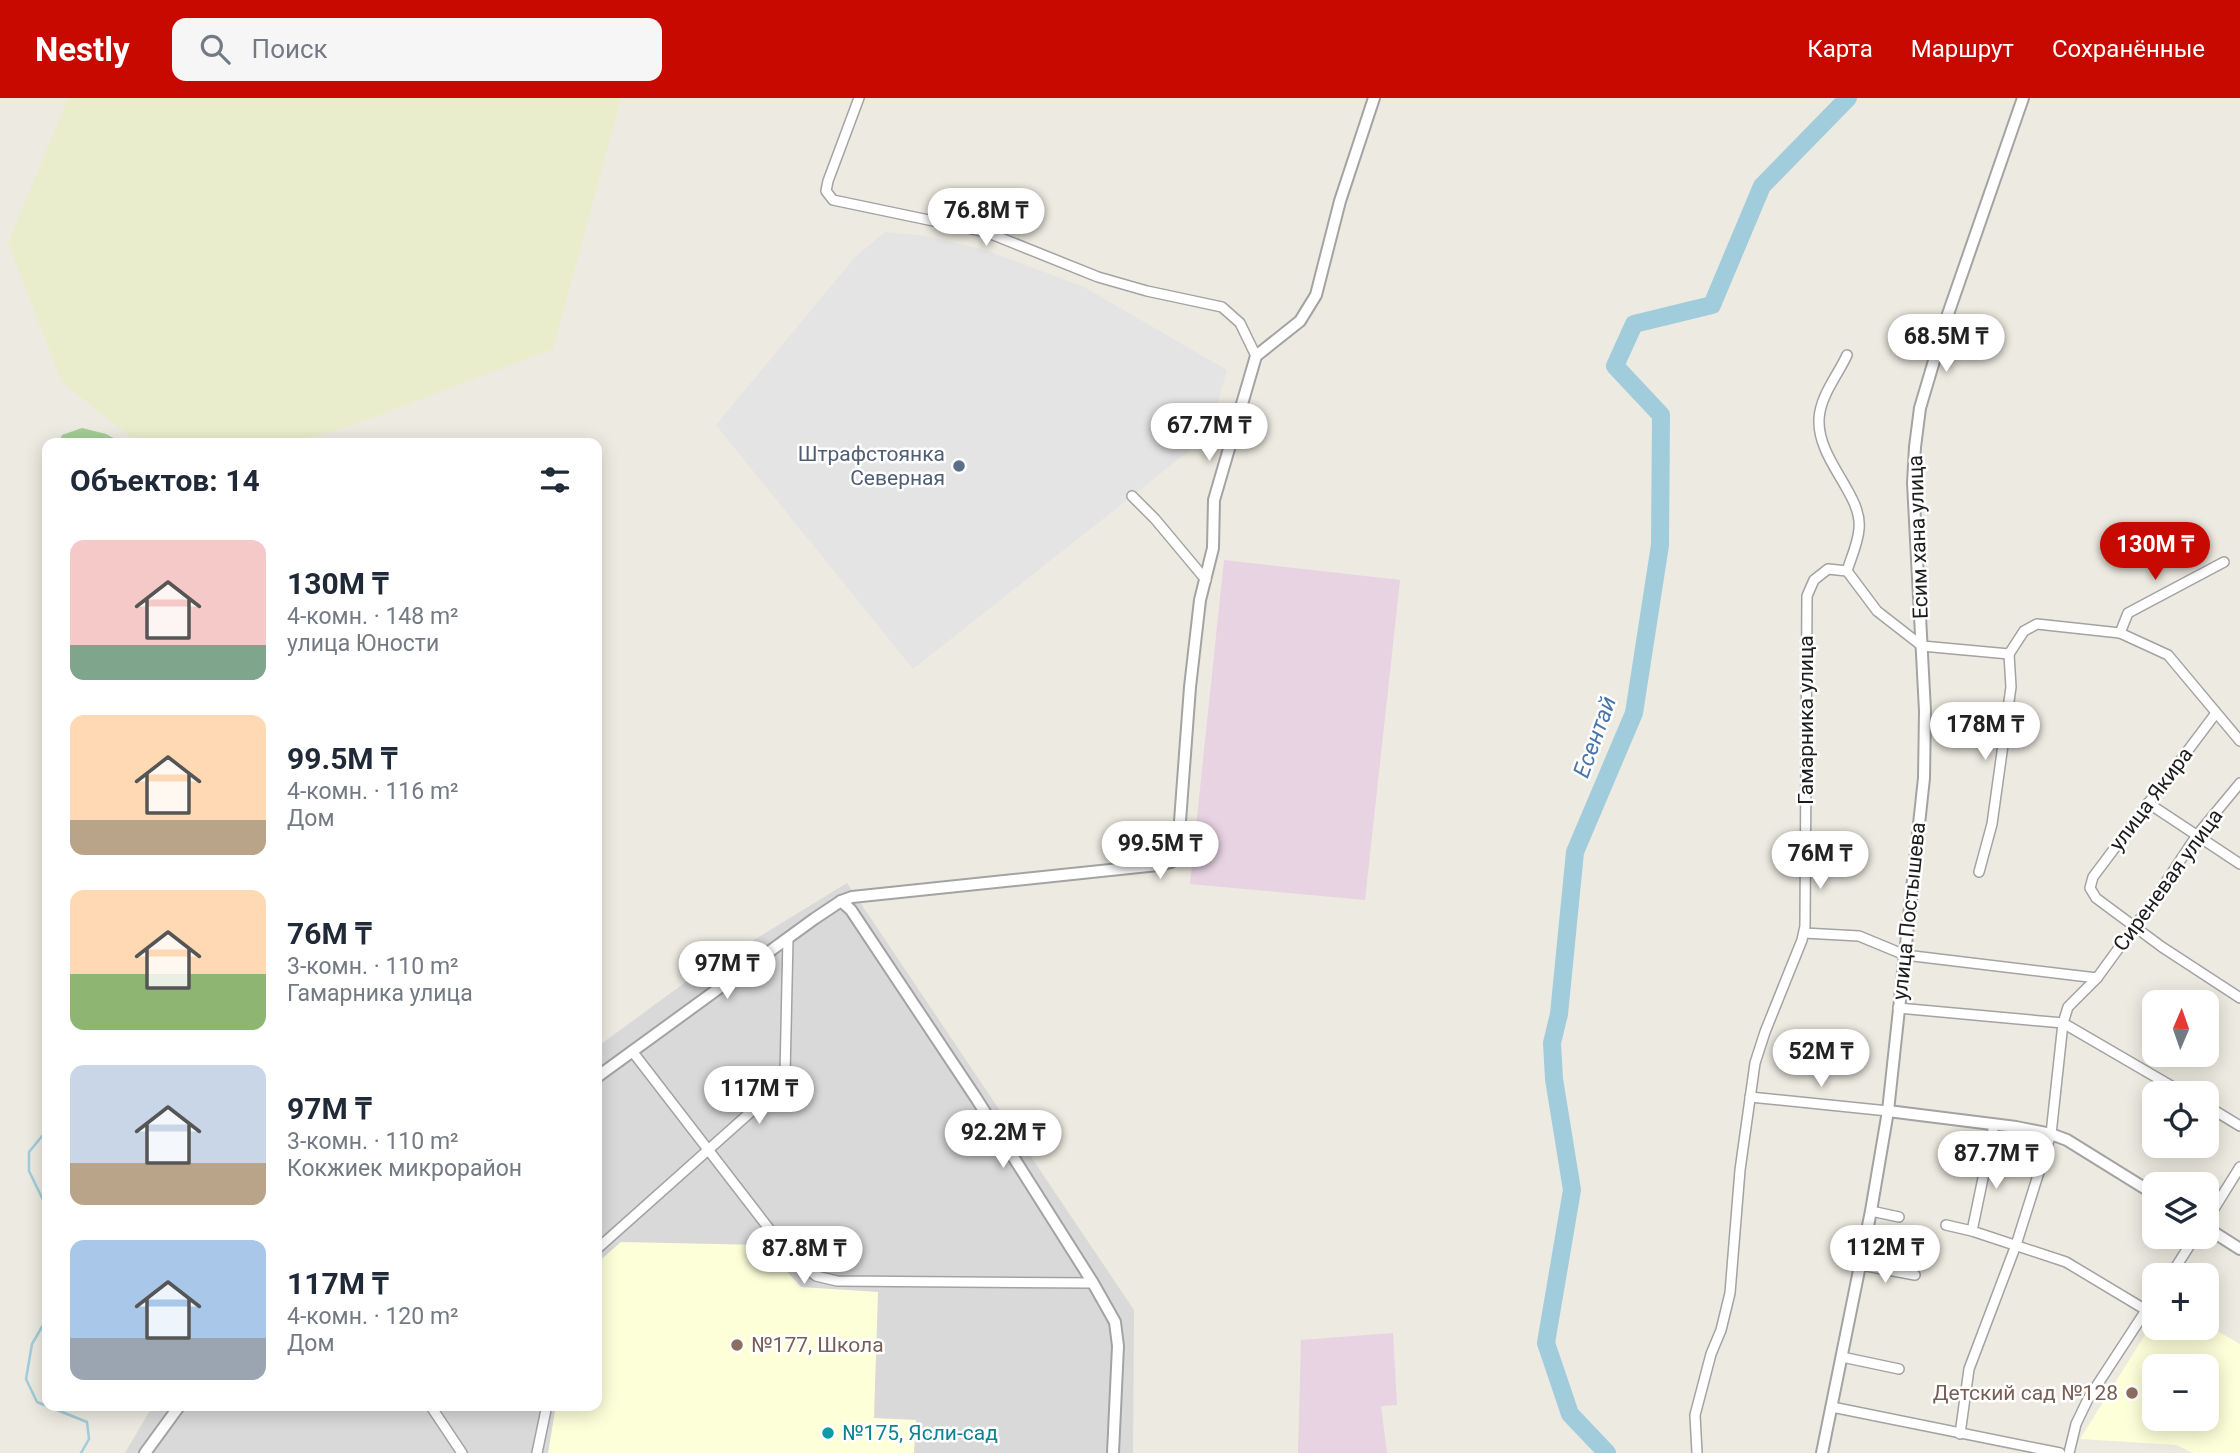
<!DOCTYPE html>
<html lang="ru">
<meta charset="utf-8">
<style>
body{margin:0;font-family:Roboto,sans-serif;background:#f6f6f7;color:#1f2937;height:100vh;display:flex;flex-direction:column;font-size:26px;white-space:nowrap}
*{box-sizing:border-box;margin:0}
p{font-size:23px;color:#747a83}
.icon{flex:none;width:38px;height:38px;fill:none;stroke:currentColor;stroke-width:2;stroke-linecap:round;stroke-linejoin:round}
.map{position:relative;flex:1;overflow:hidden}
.side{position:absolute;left:42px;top:340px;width:560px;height:973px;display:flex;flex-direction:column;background:#fff;border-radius:14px;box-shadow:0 4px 18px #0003}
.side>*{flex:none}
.needle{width:46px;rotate:2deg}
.fabs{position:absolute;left:2142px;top:892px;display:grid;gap:14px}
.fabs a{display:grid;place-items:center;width:77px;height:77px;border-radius:14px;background:#fff;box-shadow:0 4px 18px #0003;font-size:35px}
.price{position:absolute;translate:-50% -60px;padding:0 16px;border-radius:24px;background:#fff;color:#222;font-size:23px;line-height:46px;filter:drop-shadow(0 2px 4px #0008)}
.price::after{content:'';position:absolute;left:50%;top:42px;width:21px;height:16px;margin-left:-10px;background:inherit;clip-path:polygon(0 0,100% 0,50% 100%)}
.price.active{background:#c80900;color:#fff}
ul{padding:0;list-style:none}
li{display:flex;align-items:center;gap:21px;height:175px;padding:0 28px}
li span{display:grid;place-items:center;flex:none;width:196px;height:140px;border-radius:14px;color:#555}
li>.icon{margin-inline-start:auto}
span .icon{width:84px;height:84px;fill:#fffc;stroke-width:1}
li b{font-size:30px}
h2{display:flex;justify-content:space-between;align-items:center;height:84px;padding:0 28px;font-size:30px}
header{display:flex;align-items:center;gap:42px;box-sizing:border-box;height:98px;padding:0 35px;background:#c80900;color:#fff}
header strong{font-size:33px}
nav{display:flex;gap:38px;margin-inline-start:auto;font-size:24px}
.search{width:490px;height:63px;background:#f6f6f7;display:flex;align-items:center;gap:18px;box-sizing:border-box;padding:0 24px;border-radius:14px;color:#747a83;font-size:26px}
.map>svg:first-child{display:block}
.residential{fill:#dad9d9}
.industrial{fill:#e7d3e2}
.education{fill:#fdffd9;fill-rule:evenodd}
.farmland{fill:#e9edcc}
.forest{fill:#a3cd95}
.parking{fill:#e4e4e4}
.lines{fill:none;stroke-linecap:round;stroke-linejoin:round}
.stream{stroke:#a1ccdc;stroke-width:2.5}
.river{stroke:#a1ccdc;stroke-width:18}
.minor-casing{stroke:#a3a3a3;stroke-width:12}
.tertiary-casing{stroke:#a3a3a3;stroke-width:14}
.minor{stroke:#fff;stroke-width:9}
.tertiary{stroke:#fff;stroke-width:10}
.service-dot{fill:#5c6f8a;stroke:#fff;stroke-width:2.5}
.education-dot{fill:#8d6e63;stroke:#fff;stroke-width:2.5}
.culture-dot{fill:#0f9aa8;stroke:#fff;stroke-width:2.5}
.labels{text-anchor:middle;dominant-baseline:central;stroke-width:5;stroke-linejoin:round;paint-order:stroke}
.service-label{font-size:21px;fill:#4e5e75;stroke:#fff;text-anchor:end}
.street-label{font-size:21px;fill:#1c1c1c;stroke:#fff}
.education-label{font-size:21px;fill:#785e54;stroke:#fff;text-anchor:start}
.culture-label{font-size:21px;fill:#0d838f;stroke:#fff;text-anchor:start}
.water-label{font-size:23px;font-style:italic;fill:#4975ab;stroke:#fff}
</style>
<header>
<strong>Nestly</strong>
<div class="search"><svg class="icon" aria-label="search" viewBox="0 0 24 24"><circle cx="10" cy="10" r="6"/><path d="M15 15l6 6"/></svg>Поиск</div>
<nav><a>Карта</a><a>Маршрут</a><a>Сохранённые</a></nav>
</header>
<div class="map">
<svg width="2240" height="1355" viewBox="0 0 2240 1355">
<rect width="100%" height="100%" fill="#edeae1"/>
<polygon class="residential" points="847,785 1134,1212 1133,1355 125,1355 153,1307 597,1307 597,949 687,883"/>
<g class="industrial">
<polygon points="1224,462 1400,482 1365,802 1190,786"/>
<polygon points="1393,1235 1397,1307 1381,1308 1387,1355 1298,1355 1301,1242"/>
</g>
<g class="education">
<polygon points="621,1144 763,1147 801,1189 878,1194 874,1320 916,1322 914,1355 548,1355 556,1307 597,1307 597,1165"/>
<path d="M2154,1222v8h53v-3l33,19v109h-47l-17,-8 -96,-6zM2154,1269h53v52h-53z"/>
</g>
<polygon class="farmland" points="68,0 621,0 553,251 361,324 292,345 138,345 62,284 8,145"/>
<polygon class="forest" points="82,330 106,336 123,345 59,345 62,337"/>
<polygon class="parking" points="885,134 926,138 985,152 1084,189 1227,272 1208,338 913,571 716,327 855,159"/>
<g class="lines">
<g class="stream">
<polyline points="47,1032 29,1054 29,1073 47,1110"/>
<polyline points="47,1204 46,1222 32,1246 26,1281 37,1304 87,1324 89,1341 81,1355"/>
</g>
<polyline class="river" points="1607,1355 1570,1316 1546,1245 1572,1092 1554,981 1552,945 1559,916 1575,754 1634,615 1660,447 1661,317 1615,268 1634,226 1712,207 1762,88 1848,0"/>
<defs>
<g id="minor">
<polyline points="859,0 828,83 826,93 833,102 986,134 1098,179 1147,193 1222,209 1240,225 1256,258"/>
<polyline points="1132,398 1155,421 1206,482"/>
<polyline points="1847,473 1877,513 1922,548 2009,556 2024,533 2037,526 2120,535 2168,557 2240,643"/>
<polyline points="2120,535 2128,515 2224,464"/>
<polyline points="2216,615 2093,779 2090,790 2096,800 2162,849 2240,900"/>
<polyline points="2148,705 2240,766"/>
<polyline points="1979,774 1992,726 2011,589 2009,556"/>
<polyline points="1804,835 1859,838 1905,857 2097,880"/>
<polyline points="1898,910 2063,925 2185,996"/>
<polyline points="632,953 787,1154 816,1178 837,1183 1093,1185"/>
<polyline points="1750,999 1888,1013"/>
<polyline points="2207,1008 2240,1028"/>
<polyline points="1994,1027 1972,1133 2066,1164 2146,1212"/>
<polyline points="1871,1113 1899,1119"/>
<polyline points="2207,1122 2240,1069"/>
<polyline points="1946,1127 1972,1133"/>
<polyline points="597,1151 781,987 785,977 788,840"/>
<polyline points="1861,1167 1915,1177"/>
<polyline points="2170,1178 2195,1139"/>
<polyline points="1842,1259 1899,1271"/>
<polyline points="430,1307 462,1355"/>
<polyline points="1832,1309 2060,1355"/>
<polyline points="1960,1336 1969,1271 2016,1147 2051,1036 2063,925 2068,909 2097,880 2156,799 2197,737 2240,685"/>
<polyline points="537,1355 547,1307"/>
<path d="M1697,1355l-2,-38 16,-61 10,-24 9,-37 10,-123 15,-107 10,-31 37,-92 3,-14 2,-330 7,-16 14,-11 19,2c4,-13 11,-28 12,-42 4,-34 -42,-69 -40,-110 1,-23 19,-44 28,-64"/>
<polyline points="2069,1355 2076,1326 2088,1301 2154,1200"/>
</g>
<g id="tertiary">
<polyline points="841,803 851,812 976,1000 1093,1185 1115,1224 1118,1248 1113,1355"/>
<polyline points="597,979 814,821 841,803 852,799 1158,767 1171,764 1178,750 1190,589 1200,502 1213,450 1214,402 1256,258 1300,223 1316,197 1340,103 1374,0"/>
<polyline points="1888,1013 2016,1029 2051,1036 2067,1042 2154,1096"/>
<polyline points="2207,1130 2240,1151"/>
<polyline points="145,1355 180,1307"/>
<polyline points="1822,1355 1871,1113 1888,1013 1924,680 1925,613 1913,385 1915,349 1920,310 1947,219 2023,0"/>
</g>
</defs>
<use href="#minor" class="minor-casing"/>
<use href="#tertiary" class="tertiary-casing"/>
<use href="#minor" class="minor"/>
<use href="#tertiary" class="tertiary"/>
</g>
<circle class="service-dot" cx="959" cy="368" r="7"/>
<g class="education-dot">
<circle cx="737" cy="1247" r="7"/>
<circle cx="2132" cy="1295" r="7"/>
</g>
<circle class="culture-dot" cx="828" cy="1335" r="7"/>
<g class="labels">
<g class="service-label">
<text x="945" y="356">Штрафстоянка<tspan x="945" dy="24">Северная</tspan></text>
</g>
<g class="street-label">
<text transform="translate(1918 439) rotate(-92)">Есим хана улица</text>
<text transform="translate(1806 622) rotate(-90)">Гамарника улица</text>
<text transform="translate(2151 701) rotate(-53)">улица Якира</text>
<text transform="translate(2168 782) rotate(-54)">Сиреневая улица</text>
<text transform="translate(1909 813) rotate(-84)">улица Постышева</text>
</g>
<g class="education-label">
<text x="751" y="1247">№177, Школа</text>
<text x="2118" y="1295" text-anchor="end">Детский сад №128</text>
</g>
<g class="culture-label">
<text x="842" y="1335">№175, Ясли-сад</text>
</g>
<g class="water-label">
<text transform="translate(1595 639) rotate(-70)">Есентай</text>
</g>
</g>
</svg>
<div class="fabs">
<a><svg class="needle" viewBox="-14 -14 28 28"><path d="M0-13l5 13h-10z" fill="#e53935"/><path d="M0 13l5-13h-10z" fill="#747a83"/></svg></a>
<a><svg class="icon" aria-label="locate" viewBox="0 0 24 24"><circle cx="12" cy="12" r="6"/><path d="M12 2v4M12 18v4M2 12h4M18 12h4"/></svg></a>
<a><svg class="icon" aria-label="layers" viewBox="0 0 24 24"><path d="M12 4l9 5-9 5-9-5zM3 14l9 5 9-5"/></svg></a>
<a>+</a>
<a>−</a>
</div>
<b class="price" style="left:986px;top:150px">76.8M ₸</b>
<b class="price" style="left:1946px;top:276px">68.5M ₸</b>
<b class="price" style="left:1209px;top:365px">67.7M ₸</b>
<b class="price active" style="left:2155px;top:484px">130M ₸</b>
<b class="price" style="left:1985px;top:664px">178M ₸</b>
<b class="price" style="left:1160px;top:783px">99.5M ₸</b>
<b class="price" style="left:1820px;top:793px">76M ₸</b>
<b class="price" style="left:727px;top:903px">97M ₸</b>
<b class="price" style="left:1821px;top:991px">52M ₸</b>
<b class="price" style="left:759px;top:1028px">117M ₸</b>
<b class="price" style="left:1003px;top:1072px">92.2M ₸</b>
<b class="price" style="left:1996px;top:1093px">87.7M ₸</b>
<b class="price" style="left:1885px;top:1187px">112M ₸</b>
<b class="price" style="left:804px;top:1188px">87.8M ₸</b>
<section class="side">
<h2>Объектов: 14<svg class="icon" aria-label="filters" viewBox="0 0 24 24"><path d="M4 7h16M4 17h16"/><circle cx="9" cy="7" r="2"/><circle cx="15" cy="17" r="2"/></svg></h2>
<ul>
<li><span style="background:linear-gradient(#f6c9c9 75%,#7fa58c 0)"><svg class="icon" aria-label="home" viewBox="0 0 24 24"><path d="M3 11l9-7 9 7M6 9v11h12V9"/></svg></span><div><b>130M ₸</b><p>4-комн. · 148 m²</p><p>улица Юности</p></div></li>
<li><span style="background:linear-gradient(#ffd9b3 75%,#b9a48a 0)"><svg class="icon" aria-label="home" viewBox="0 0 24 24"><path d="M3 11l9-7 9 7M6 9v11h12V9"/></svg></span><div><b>99.5M ₸</b><p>4-комн. · 116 m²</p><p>Дом</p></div></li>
<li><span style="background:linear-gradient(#ffd9b3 60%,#8fb573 0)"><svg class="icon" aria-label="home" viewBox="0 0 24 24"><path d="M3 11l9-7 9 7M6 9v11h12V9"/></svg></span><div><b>76M ₸</b><p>3-комн. · 110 m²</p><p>Гамарника улица</p></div></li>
<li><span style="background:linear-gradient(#c9d6e8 70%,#b9a48a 0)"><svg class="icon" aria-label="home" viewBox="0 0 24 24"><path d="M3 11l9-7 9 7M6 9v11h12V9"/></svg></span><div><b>97M ₸</b><p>3-комн. · 110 m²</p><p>Кокжиек микрорайон</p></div></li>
<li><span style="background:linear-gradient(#a9c7e8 70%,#9aa5b1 0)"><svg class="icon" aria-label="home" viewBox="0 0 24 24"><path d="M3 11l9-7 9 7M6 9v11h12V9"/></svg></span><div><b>117M ₸</b><p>4-комн. · 120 m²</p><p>Дом</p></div></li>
</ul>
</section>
</div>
